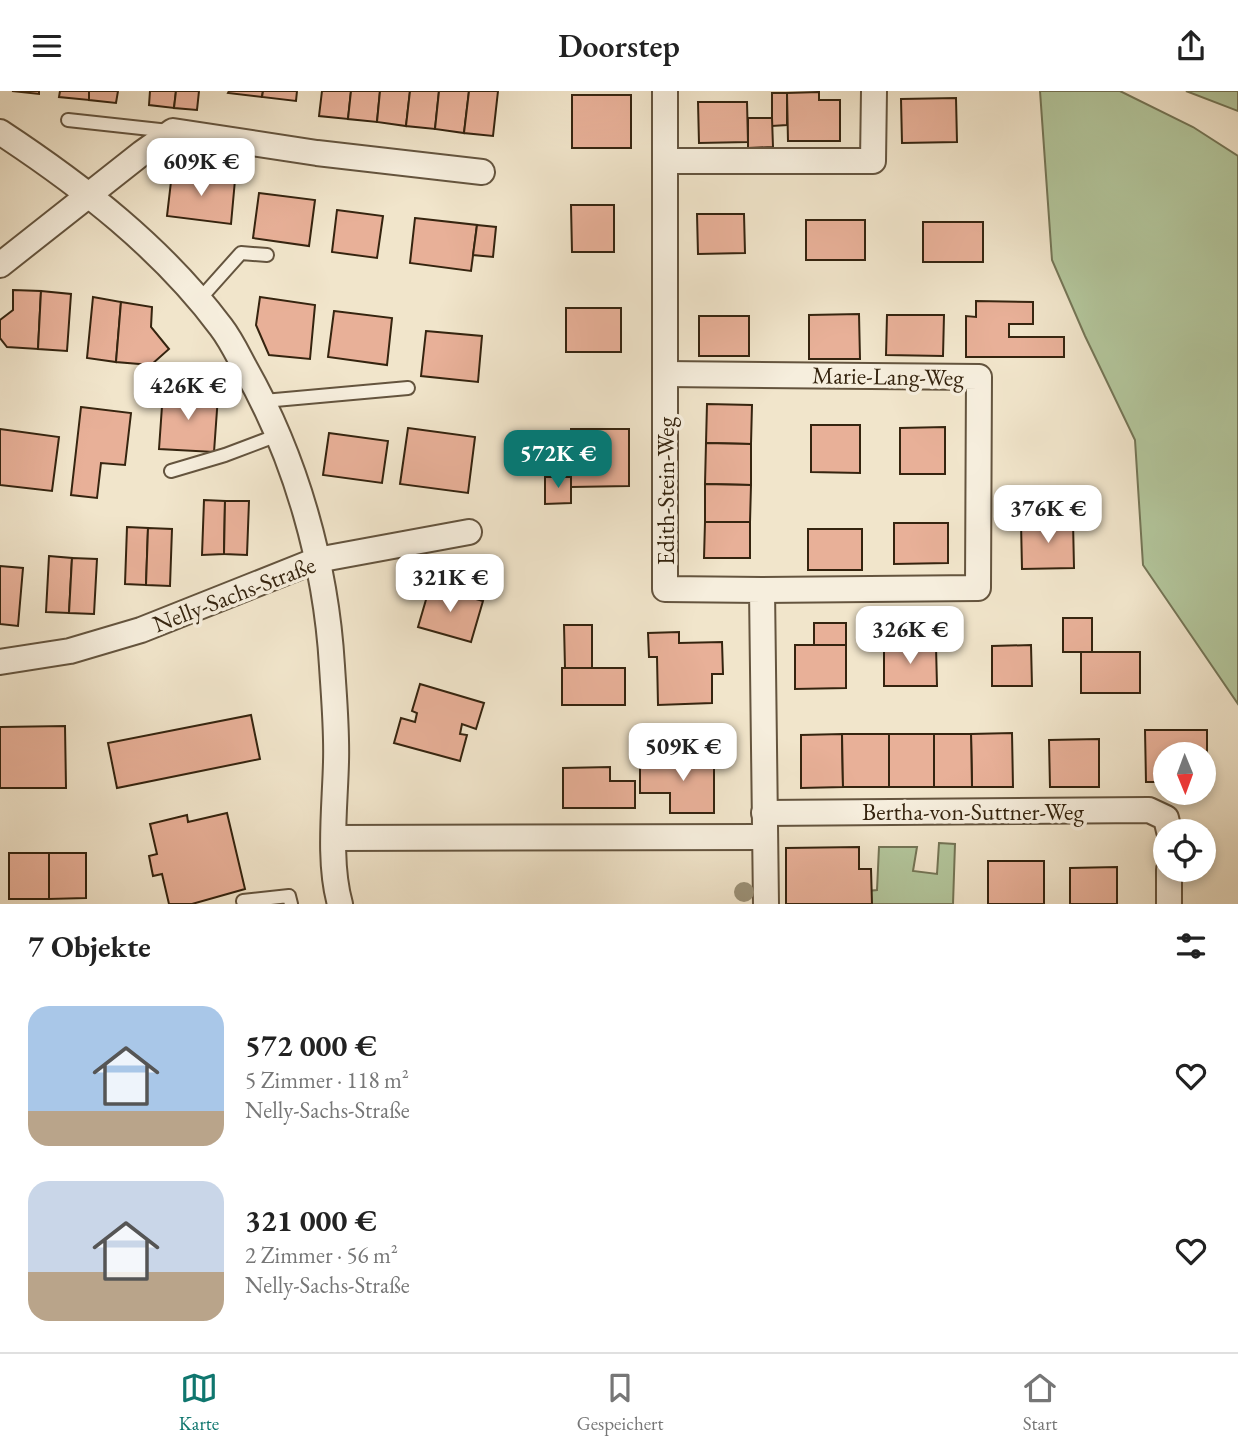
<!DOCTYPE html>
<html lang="de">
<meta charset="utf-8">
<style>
body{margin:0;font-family:"EB Garamond",serif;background:#f2f2f2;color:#222;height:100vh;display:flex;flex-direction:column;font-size:26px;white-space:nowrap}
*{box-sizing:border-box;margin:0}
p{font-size:23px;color:#767676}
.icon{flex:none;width:38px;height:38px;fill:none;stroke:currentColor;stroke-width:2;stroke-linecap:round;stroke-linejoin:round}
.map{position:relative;height:813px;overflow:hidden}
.drawer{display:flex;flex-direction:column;background:#fff;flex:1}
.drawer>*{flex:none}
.needle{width:46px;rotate:179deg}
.fabs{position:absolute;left:1153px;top:651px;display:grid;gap:14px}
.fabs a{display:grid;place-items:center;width:63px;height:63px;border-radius:50%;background:#fff;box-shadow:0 4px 10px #0003;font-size:35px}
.price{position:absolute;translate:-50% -60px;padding:0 16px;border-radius:14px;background:#fff;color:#222;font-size:23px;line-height:46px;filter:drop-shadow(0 2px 4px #0008)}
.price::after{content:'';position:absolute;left:50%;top:42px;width:21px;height:16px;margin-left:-10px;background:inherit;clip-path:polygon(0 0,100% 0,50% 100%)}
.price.on{background:#0f766e;color:#fff}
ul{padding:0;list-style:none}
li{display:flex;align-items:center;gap:21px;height:175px;padding:0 28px}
li span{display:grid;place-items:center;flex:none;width:196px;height:140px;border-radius:21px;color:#555}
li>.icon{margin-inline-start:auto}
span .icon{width:84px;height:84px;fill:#fffc;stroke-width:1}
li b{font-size:30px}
h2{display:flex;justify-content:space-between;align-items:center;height:84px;padding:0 28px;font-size:30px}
header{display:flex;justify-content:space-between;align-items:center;height:91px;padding:0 28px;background:#fff;font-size:32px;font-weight:600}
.menu{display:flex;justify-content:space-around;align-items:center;height:98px;border-top:2px solid #e0e0e0;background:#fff;font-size:19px;color:#767676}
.menu a{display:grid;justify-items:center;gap:4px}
.menu .on{color:#0f766e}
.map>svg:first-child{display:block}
.green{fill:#b3c69c;stroke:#747556;stroke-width:2}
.building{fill:#e8b098;stroke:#35240f;stroke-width:2}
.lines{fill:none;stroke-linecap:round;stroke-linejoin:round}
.lane-casing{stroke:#64543e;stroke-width:16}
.street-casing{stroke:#64543e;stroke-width:28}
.lane{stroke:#f6eedd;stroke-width:12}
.street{stroke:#f6eedd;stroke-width:24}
.tree{fill:#9b9177}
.labels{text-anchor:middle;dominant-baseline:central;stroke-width:7;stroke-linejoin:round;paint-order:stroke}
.street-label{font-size:24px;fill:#35240f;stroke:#f6eedd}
</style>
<header><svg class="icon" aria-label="menu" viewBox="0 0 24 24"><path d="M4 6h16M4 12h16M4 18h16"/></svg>Doorstep<svg class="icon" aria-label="share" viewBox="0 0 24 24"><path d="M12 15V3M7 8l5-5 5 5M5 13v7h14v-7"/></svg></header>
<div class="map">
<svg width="1238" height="813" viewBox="0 0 1238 813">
<rect width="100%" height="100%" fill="#f1e5cb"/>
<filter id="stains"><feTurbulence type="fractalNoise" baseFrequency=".00286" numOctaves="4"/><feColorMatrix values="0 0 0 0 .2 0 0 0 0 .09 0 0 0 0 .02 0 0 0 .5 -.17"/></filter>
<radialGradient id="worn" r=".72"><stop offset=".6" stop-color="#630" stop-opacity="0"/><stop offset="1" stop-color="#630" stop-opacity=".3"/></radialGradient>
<g class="green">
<polygon points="1040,0 1120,0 1193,36 1238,65 1238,613 1143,474 1135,349 1085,245 1052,169"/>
<polygon points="1186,0 1238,0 1238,20"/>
<polygon points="939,752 955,753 953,813 867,813 867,800 877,799 879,756 917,756 913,780 937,783"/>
</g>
<g class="building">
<polygon points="12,0 39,0 39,3"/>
<polygon points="60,0 89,0 89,9 59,6"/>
<polygon points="89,0 118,0 116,12 89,9"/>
<polygon points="150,0 176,0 174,17 149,14"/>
<polygon points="176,0 199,0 197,19 174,17"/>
<polygon points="229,0 263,0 262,6 228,2"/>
<polygon points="263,0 297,0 296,10 262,6"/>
<polygon points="322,0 351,0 348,28 319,25"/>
<polygon points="351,0 380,0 377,31 348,28"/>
<polygon points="380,0 410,0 406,35 377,31"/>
<polygon points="410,0 439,0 435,38 406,35"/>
<polygon points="439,0 469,0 464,42 435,38"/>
<polygon points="469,0 498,0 493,45 464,42"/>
<polygon points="819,1 819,9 840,9 840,50 788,50 787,2"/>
<polygon points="772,2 787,2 787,34 772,35"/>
<rect x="572" y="4" width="59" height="53"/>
<polygon points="956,7 957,51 902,52 901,8"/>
<polygon points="698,11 747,11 748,51 699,52"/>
<polygon points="748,27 772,27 773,56 748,57"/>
<polygon points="172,82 235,89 231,133 167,125"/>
<polygon points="259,102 315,109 309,155 253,147"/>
<polygon points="571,114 614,114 614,161 572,161"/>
<polygon points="337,119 383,125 377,167 332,161"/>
<polygon points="697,123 744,123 745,162 698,163"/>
<polygon points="415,127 477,134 471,180 410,172"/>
<rect x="806" y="129" width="59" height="40"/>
<rect x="923" y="131" width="60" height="40"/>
<polygon points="477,134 496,136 493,166 473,164"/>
<polygon points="13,199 41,200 38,258 7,256 0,247 0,229 13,219"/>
<polygon points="41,200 71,203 67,260 38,258"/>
<polygon points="93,206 121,211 116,271 87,267"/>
<polygon points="260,206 315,214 310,268 269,264 256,234"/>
<polygon points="976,210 1033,211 1033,233 1009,233 1009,246 1064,246 1064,266 966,266 966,225 976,226"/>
<polygon points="121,211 152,216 151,236 169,258 151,274 116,271"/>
<rect x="566" y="217" width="55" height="44"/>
<polygon points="334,220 392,227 387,274 328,266"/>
<polygon points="859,223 860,268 809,268 809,224"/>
<polygon points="887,224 944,224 943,265 886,264"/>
<rect x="699" y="225" width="50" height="40"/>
<polygon points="426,240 482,245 478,291 421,285"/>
<polygon points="163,301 218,305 214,361 159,358"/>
<polygon points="707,313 752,314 751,353 706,352"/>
<polygon points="81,316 131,322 125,374 101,372 97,407 71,404"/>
<polygon points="811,334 860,334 860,382 811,381"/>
<polygon points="945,336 945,383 900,383 900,337"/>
<polygon points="408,337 475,346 468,402 400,393"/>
<polygon points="0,338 59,346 52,400 0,394"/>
<polygon points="571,338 629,338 629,395 571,396"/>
<polygon points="329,342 388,350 382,392 323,384"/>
<polygon points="706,352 751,353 751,394 705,393"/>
<polygon points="545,386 571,386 571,412 545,413"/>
<polygon points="705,393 751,394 750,431 705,431"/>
<polygon points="204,409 225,410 224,463 202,464"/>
<polygon points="225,410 249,410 247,464 224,463"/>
<polygon points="1073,430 1074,477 1022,478 1021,431"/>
<polygon points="705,431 750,431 750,467 704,467"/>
<polygon points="894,432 948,432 948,472 894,473"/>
<polygon points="127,436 148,437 146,494 125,493"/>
<polygon points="148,437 172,438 170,495 146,494"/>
<rect x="808" y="438" width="54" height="41"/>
<polygon points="49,465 72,467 69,522 46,521"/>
<polygon points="72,467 97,468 94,523 69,522"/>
<polygon points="0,475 23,477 18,535 0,533"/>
<polygon points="430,495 483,510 471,551 418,536"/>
<polygon points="880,520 907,520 907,548 880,549"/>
<rect x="1063" y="527" width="29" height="34"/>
<rect x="814" y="532" width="32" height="22"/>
<polygon points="564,534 592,534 592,577 565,577"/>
<polygon points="679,541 679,552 722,551 723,583 712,583 712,612 658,614 657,566 649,566 648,542"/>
<polygon points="795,554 846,554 846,597 795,598"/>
<polygon points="1031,554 1032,595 992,595 992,555"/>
<polygon points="884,555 936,555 937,595 884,595"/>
<rect x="1081" y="561" width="59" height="41"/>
<rect x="562" y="577" width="63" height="37"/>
<polygon points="420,593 484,612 476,638 462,633 460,643 467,644 460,670 394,652 401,627 415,631 417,622 412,620"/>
<polygon points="251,624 260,668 117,697 108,652"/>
<polygon points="65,635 66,697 0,697 0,636"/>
<polygon points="1145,639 1207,639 1207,691 1204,691 1204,663 1166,663 1166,691 1146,691"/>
<polygon points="1012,642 1013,696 972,696 971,643"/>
<polygon points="842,643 843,696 801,697 801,644"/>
<polygon points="842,643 889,643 889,696 843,696"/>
<rect x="889" y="643" width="45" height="53"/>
<polygon points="934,643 971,643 972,696 934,696"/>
<polygon points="1099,648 1099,696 1050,696 1049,649"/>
<polygon points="670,666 714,666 714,722 670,722 670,702 640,702 640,674 670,674"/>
<polygon points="610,676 610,690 635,690 635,717 563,717 563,677"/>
<polygon points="227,722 245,798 192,813 169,813 162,783 153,785 149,765 157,763 150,733 187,724 188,731"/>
<polygon points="859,756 859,778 871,778 872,813 786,813 786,757"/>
<rect x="9" y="762" width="40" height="46"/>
<polygon points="49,762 86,762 86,807 49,808"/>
<rect x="988" y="770" width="56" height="43"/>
<polygon points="1117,776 1117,813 1070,813 1070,777"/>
</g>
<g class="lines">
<defs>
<g id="lane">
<polyline points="68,29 169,40"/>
<polyline points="199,209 241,162 267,164"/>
<polyline points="264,310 408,297"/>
<polyline points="171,380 225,364 278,344"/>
<polyline points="243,810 289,805 291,813"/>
</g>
<g id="street">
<polyline points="665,0 665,498 762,499 766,813"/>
<path d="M0,41c82,54 162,116 221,195 10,13 17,28 24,41 51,90 81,196 87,298 2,32 5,64 4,96 -1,44 -8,100 4,142"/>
<polyline points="665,70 873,70 874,0"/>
<polyline points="0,174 142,62 173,40 317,62 482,81"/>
<polyline points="665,283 979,286 978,497 762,499"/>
<polyline points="0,571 70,560 141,539 317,469 469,441"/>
<polyline points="764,722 1149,719 1166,727 1169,740"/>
<polyline points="334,747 765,746"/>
<polyline points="1169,813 1169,779"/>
</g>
</defs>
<use href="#lane" class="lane-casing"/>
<use href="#street" class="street-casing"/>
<use href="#lane" class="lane"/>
<use href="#street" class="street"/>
</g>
<circle class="tree" cx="744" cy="801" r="10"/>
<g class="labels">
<g class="street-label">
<text transform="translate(888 285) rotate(1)">Marie-Lang-Weg</text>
<text transform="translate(665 400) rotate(-90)">Edith-Stein-Weg</text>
<text transform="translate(234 503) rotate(-21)">Nelly-Sachs-Straße</text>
<text x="973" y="720">Bertha-von-Suttner-Weg</text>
</g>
</g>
<rect width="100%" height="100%" filter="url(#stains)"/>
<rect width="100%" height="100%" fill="url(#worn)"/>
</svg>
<div class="fabs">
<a><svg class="needle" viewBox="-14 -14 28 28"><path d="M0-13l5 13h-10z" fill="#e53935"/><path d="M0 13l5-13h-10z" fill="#767676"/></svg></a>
<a><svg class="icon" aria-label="locate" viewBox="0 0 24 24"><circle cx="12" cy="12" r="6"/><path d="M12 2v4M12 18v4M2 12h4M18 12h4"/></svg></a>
</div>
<b class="price" style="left:201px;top:107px">609K €</b>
<b class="price" style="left:188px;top:331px">426K €</b>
<b class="price on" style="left:558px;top:399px">572K €</b>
<b class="price" style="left:1048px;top:454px">376K €</b>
<b class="price" style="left:450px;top:523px">321K €</b>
<b class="price" style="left:910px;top:575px">326K €</b>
<b class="price" style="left:683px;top:692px">509K €</b>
</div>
<section class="drawer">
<h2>7 Objekte<svg class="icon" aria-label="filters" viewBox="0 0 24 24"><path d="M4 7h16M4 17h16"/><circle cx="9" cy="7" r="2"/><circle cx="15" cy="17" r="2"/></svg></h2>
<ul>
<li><span style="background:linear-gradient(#a9c7e8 75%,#b9a48a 0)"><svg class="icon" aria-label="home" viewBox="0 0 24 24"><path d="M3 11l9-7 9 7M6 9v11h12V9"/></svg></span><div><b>572 000 €</b><p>5 Zimmer · 118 m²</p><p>Nelly-Sachs-Straße</p></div><svg class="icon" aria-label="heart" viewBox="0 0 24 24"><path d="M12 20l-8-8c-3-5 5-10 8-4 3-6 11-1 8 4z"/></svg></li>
<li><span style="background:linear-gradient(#c9d6e8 65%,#b9a48a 0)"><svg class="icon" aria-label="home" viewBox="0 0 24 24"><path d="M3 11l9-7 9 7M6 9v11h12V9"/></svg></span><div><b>321 000 €</b><p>2 Zimmer · 56 m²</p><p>Nelly-Sachs-Straße</p></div><svg class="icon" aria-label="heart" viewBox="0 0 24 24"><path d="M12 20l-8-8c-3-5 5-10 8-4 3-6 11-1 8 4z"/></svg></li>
</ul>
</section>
<nav class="menu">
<a class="on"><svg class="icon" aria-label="map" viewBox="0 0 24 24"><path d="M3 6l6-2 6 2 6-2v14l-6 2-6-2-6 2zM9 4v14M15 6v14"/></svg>Karte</a>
<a><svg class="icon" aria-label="saved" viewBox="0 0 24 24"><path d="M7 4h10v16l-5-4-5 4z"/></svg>Gespeichert</a>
<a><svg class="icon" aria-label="home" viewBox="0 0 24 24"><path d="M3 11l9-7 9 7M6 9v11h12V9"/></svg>Start</a>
</nav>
